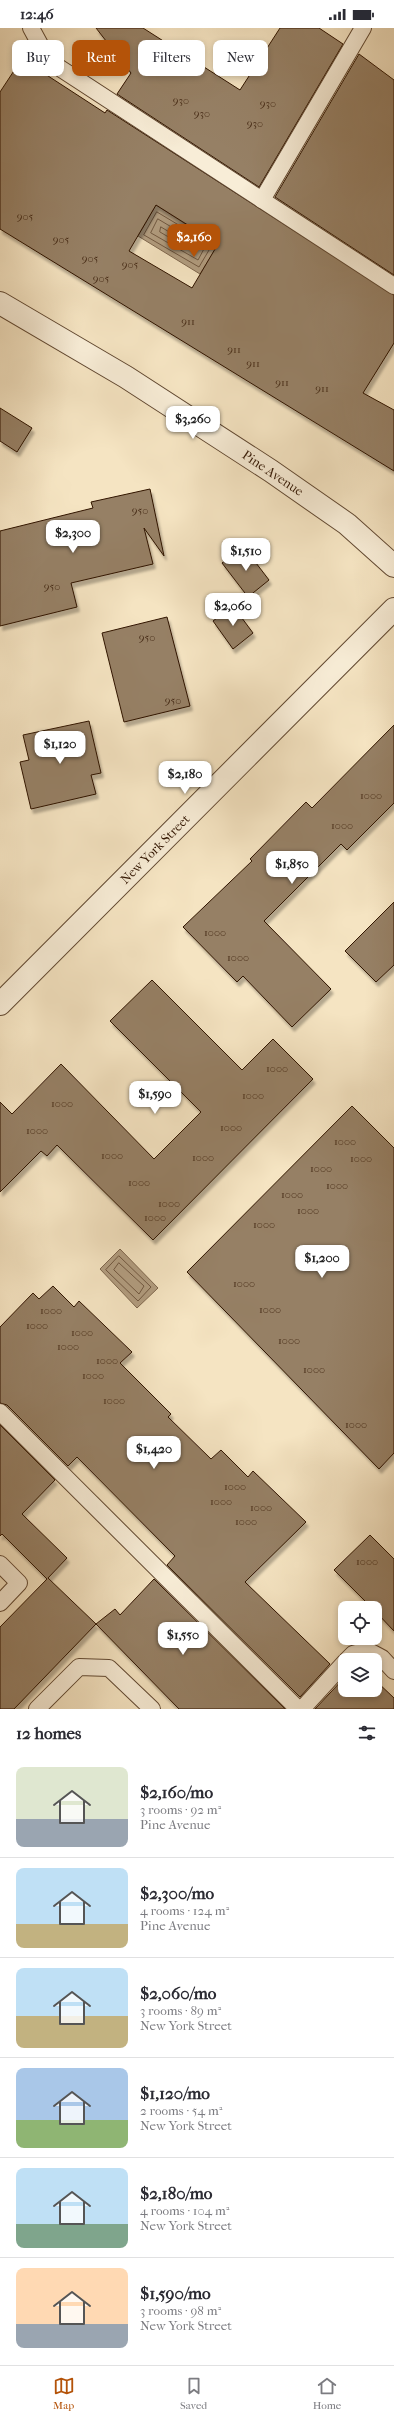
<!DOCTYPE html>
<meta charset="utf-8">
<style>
body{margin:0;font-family:"IM FELL French Canon",serif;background:#f7f7f7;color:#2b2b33;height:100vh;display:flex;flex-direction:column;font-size:15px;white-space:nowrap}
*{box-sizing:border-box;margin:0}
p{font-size:13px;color:#7c7c81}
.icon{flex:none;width:22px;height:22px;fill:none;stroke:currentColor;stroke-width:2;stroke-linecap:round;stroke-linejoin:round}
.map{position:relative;height:1681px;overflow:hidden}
.panel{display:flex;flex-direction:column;background:#fff;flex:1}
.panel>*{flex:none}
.guide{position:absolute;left:12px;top:12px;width:370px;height:36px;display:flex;gap:8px}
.buttons{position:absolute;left:338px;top:1573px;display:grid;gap:8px}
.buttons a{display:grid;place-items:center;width:44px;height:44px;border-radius:8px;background:#fff;box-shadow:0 2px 6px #0003;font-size:20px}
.price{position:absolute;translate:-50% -34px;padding:0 9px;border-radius:8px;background:#fff;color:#222;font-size:13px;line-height:26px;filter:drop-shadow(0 1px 2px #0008)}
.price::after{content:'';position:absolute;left:50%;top:24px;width:12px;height:9px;margin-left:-6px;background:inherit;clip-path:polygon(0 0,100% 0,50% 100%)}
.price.active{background:#b45309;color:#fff}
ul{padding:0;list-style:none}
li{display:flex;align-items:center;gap:12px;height:100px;padding:0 16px}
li+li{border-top:1px solid #e1e1e2}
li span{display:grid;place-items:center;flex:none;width:112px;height:80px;border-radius:8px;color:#555}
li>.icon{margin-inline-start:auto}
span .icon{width:48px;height:48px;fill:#fffc;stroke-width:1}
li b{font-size:17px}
h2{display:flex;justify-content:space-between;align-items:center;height:48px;padding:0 16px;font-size:17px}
.tag{padding:0 14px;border-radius:8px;background:#fff;box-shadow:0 2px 6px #0003;font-size:14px;line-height:36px}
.tag.active{background:#b45309;color:#fff}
.status{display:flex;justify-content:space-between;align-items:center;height:28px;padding:0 20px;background:#fff;direction:ltr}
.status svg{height:11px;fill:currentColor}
.dock{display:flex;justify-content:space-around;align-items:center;height:56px;border-top:1px solid #e1e1e2;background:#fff;font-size:11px;color:#7c7c81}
.dock a{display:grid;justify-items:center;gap:2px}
.dock .active{color:#b45309}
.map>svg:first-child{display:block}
.water{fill:#b29d80;stroke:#7e664d}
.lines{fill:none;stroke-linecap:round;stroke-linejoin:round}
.shore{stroke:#715840;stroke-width:1}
.building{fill:#968065;stroke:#301401;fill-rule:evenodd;filter:url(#shadow)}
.lane-casing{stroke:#614831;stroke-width:18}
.street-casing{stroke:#614831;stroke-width:24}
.lane{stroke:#f8edd7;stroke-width:16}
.street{stroke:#f8edd7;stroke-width:22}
.labels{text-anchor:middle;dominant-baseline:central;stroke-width:3;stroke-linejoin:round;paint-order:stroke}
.number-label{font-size:11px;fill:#4a2f1a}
.street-label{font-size:13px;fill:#301401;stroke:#f8edd7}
</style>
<div class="status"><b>12:46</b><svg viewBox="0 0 49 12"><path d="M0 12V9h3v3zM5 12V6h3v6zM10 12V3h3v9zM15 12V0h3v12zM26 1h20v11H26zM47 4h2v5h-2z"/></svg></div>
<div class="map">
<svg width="394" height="1681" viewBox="0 0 394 1681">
<defs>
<filter id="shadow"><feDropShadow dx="2.5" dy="4.5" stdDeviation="1" flood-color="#0004"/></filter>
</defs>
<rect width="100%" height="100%" fill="#f5e4c2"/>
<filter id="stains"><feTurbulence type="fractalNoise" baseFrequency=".005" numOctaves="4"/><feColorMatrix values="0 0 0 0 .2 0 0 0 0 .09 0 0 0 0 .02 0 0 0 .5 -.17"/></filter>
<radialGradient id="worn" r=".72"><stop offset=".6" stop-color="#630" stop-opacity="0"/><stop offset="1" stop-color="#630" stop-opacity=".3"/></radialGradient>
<g class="water">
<polygon points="156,177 218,217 200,246 138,208"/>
<polygon points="120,1221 158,1260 137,1280 100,1241"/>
</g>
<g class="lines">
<g class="shore">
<polygon points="157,184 212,217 199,239 144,207"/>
<polygon points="158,191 205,219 198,232 151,205"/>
<polygon points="161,199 196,220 196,224 194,224 160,204"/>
<polygon points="119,1228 151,1259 138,1273 106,1242"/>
<polygon points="119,1235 144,1258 139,1266 114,1242"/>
</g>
</g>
<g class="building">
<polygon points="96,0 143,0 240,62 280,0 319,0 343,16 259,159 117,66 131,45"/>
<polygon points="359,26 394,52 394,247 275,169"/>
<path d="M23,29l20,14 -1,1 63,41 2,-3 287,185v48l-31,50 31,17v61l-394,-242v-137zM156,177l62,39 -26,44 -63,-37z"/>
<polygon points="0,380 32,400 17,424 0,413"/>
<polygon points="150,461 164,528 144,500 153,536 71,555 77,579 0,598 0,503 93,480 91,474"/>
<polygon points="243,518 269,552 248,569 222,535"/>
<polygon points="233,578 253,605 233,621 213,593"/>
<polygon points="167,589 190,678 124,694 102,605"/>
<polygon points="89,693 101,745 91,747 96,766 31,781 20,734 29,732 23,707"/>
<polygon points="394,697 394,775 347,822 341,816 264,893 331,961 292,999 243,948 237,954 183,899 252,833 250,831 306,774 312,780"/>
<polygon points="394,874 394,937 376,954 345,923"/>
<polygon points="152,952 242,1042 273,1011 313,1051 153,1212 57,1117 47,1128 41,1123 0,1164 0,1074 12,1086 61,1036 154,1131 201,1084 110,993"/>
<polygon points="352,1078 394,1120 394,1425 379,1441 187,1244"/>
<polygon points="53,1258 74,1279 79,1273 132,1324 120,1335 171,1386 168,1389 211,1431 221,1422 248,1449 253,1443 306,1494 245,1554 330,1636 300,1669 167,1537 175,1528 77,1429 68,1438 7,1377 0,1375 0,1299 33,1265 39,1271"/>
<polygon points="0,1397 55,1452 22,1486 67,1530 48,1550 96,1596 14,1681 0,1681 0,1599 47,1551 2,1506 0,1508"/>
<polygon points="370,1507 394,1531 394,1603 375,1583 375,1580 372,1580 334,1542"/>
<polygon points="154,1551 285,1681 179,1681 96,1596 115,1581 120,1587"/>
<polygon points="345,1649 345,1662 375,1662 375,1652 394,1670 394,1681 315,1681"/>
</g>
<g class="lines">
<defs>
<g id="lane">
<polyline points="31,0 49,33 394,258"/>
<polyline points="262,172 363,0"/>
<polyline points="0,1384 298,1681"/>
<polyline points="0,1536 19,1555 0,1575"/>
<polyline points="347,1632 353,1626 367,1622 382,1630 394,1643"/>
<polyline points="37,1681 79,1639 109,1640 152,1681"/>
<polyline points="302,1681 345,1634"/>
</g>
<g id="street">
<polyline points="0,275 126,349 271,443 347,496 394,538"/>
<polyline points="0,976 394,581"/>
</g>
</defs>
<use href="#lane" class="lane-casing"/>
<use href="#street" class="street-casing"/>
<use href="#lane" class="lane"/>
<use href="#street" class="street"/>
</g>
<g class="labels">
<g class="number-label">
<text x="181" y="72">930</text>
<text x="268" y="75">930</text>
<text x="202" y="85">930</text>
<text x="255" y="95">930</text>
<text x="25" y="188">905</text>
<text x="61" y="211">905</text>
<text x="90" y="230">905</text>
<text x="130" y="236">905</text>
<text x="101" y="250">905</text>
<text x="188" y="293">911</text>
<text x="234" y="321">911</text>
<text x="253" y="335">911</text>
<text x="282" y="354">911</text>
<text x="322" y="360">911</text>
<text x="140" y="482">950</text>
<text x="52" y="558">950</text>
<text x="147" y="609">950</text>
<text x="173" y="672">950</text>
<text x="371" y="767">1000</text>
<text x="342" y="797">1000</text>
<text x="215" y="904">1000</text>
<text x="238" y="929">1000</text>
<text x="277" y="1040">1000</text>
<text x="253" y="1067">1000</text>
<text x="62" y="1075">1000</text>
<text x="231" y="1099">1000</text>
<text x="37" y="1102">1000</text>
<text x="345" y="1113">1000</text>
<text x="112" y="1127">1000</text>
<text x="203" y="1129">1000</text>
<text x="361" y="1130">1000</text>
<text x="321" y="1140">1000</text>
<text x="139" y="1154">1000</text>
<text x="337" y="1157">1000</text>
<text x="292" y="1166">1000</text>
<text x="169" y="1175">1000</text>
<text x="308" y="1182">1000</text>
<text x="155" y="1189">1000</text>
<text x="264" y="1196">1000</text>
<text x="244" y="1255">1000</text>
<text x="270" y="1281">1000</text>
<text x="51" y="1282">1000</text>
<text x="37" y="1297">1000</text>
<text x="82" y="1304">1000</text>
<text x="289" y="1312">1000</text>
<text x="68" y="1318">1000</text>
<text x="107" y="1332">1000</text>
<text x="314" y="1341">1000</text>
<text x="93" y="1347">1000</text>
<text x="114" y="1372">1000</text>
<text x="356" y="1396">1000</text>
<text x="235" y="1458">1000</text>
<text x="221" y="1473">1000</text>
<text x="261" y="1479">1000</text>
<text x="246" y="1493">1000</text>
<text x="367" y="1533">1000</text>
</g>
<g class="street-label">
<text transform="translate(273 445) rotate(34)">Pine Avenue</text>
<text transform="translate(155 821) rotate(-45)">New York Street</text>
</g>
</g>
<rect width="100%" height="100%" filter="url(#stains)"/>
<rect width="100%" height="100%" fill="url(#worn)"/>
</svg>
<div class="buttons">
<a><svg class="icon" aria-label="locate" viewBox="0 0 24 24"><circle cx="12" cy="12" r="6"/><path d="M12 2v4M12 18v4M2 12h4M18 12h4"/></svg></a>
<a><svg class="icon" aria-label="layers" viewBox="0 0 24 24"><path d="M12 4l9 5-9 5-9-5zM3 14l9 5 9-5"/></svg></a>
</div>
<b class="price active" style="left:194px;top:230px">$2,160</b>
<b class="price" style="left:193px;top:412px">$3,260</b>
<b class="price" style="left:73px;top:526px">$2,300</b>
<b class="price" style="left:246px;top:544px">$1,510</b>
<b class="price" style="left:233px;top:599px">$2,060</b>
<b class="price" style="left:60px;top:737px">$1,120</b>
<b class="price" style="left:185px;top:767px">$2,180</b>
<b class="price" style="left:292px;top:857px">$1,850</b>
<b class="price" style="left:155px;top:1087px">$1,590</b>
<b class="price" style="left:322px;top:1251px">$1,200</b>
<b class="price" style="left:154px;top:1442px">$1,420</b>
<b class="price" style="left:183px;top:1628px">$1,550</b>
<div class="guide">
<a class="tag">Buy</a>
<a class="tag active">Rent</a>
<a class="tag">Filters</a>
<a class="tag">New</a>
</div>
</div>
<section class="panel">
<h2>12 homes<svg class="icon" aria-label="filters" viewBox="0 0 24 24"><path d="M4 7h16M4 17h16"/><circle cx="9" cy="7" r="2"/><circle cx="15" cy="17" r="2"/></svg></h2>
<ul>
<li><span style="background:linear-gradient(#dfe7d0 65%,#9aa5b1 0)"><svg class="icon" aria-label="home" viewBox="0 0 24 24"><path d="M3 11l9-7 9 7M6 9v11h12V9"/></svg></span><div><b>$2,160/mo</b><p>3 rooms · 92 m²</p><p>Pine Avenue</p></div></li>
<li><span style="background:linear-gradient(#bfe0f5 70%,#c2b280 0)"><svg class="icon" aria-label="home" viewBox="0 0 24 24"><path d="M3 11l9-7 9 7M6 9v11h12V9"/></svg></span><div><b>$2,300/mo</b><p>4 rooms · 124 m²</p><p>Pine Avenue</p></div></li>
<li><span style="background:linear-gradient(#bfe0f5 60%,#c2b280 0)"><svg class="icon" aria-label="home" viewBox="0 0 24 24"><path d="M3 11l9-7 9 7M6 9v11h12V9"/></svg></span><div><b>$2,060/mo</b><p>3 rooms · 89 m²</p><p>New York Street</p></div></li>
<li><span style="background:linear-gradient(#a9c7e8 65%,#8fb573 0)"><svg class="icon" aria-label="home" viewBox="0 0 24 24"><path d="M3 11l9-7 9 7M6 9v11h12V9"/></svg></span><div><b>$1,120/mo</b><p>2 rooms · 54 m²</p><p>New York Street</p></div></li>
<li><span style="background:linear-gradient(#bfe0f5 70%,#7fa58c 0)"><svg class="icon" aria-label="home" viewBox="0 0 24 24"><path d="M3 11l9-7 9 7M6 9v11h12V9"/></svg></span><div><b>$2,180/mo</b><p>4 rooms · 104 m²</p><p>New York Street</p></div></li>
<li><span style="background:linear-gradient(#ffd9b3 70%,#9aa5b1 0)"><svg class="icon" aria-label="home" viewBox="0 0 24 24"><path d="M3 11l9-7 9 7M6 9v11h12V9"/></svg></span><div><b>$1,590/mo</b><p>3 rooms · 98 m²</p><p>New York Street</p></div></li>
</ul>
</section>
<nav class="dock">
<a class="active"><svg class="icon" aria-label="map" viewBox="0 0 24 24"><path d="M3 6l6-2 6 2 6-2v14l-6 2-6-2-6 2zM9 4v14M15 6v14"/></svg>Map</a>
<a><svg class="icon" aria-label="saved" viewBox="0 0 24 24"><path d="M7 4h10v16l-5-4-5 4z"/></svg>Saved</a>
<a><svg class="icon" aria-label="home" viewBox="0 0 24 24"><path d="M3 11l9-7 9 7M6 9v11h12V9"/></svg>Home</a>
</nav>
